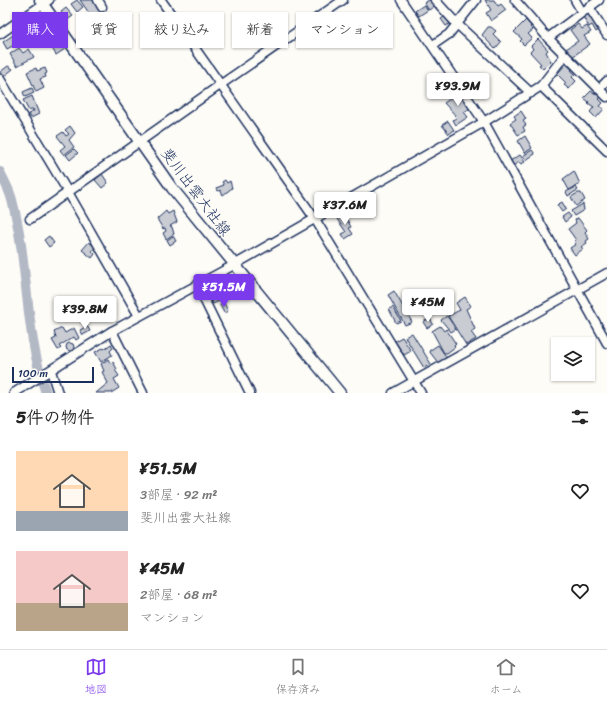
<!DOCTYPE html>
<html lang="ja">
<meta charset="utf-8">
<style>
body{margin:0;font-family:Sriracha,"Klee One",sans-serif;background:#f6f6f6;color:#222;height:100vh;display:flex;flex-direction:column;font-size:15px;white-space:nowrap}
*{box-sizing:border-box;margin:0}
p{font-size:13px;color:#767676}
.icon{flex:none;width:22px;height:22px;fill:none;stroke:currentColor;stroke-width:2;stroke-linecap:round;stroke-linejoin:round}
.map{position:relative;height:393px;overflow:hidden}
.details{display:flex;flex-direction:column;background:#fff;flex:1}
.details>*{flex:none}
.guide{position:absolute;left:12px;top:12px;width:400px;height:36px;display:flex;gap:8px}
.fabs{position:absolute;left:551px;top:337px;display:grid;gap:8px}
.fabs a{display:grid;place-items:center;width:44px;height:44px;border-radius:0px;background:#fff;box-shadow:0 1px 3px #0004;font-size:20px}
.scale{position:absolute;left:12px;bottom:10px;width:82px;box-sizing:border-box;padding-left:4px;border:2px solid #1b2f5e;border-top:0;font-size:11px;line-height:14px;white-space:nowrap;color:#1b2f5e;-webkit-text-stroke:3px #fdfcf7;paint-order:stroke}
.price{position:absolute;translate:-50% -34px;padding:0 9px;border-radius:4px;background:#fff;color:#222;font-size:13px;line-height:26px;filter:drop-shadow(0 1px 2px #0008)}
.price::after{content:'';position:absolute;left:50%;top:24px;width:12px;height:9px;margin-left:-6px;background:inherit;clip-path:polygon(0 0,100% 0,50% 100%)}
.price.on{background:#7c3aed;color:#fff}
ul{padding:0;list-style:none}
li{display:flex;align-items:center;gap:12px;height:100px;padding:0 16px}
li span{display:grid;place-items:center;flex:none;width:112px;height:80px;border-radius:0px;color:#555}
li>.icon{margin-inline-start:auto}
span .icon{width:48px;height:48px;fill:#fffc;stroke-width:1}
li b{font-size:17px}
h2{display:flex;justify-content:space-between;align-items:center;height:48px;padding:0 16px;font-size:17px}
.pill{padding:0 14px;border-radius:0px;background:#fff;box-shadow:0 1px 3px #0004;font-size:14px;line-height:36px}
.pill.on{background:#7c3aed;color:#fff}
.tabs{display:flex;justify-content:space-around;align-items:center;height:56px;border-top:1px solid #e0e0e0;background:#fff;font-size:11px;color:#767676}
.tabs a{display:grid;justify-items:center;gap:2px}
.tabs .on{color:#7c3aed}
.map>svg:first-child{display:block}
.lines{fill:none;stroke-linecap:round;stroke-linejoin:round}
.river{stroke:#b3b8c5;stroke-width:10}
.building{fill:#c9ccd3;stroke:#1b2f5e}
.minor-casing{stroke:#1b2f5e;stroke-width:11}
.major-casing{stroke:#1b2f5e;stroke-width:13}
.minor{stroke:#fdfcf7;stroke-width:8}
.major{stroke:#fdfcf7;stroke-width:10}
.labels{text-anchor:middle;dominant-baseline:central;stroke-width:3;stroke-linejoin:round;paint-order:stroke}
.street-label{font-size:15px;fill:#1b2f5e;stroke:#fdfcf7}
</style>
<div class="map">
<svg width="607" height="393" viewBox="0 0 607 393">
<rect width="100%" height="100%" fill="#fdfcf7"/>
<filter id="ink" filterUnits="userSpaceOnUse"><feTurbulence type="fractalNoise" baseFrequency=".025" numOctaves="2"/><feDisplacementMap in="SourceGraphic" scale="8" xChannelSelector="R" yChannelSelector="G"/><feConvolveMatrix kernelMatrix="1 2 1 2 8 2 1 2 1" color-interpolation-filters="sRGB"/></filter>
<g filter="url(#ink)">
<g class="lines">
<path class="river" d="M0,172c4,9 10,19 12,28 17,63 12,131 34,193"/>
</g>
<g class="building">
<polygon points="77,0 83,7 77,12 71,4"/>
<polygon points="80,0 95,0 103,12 93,19"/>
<polygon points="429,0 437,4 429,10 424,3"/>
<polygon points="485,0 494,0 498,6 501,4 506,10 491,21 486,13 491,10"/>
<polygon points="424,5 428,10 419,16 415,11"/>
<polygon points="66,8 73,16 67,20 61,12"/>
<polygon points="589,13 600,29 596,32 592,25 589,27 583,17"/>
<polygon points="447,15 452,22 446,26 441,19"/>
<polygon points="36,20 41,26 26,36 22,30"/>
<polygon points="526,20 531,26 530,27 533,30 528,34 532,38 524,45 520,41 522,39 514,32"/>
<polygon points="578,24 582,29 587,26 591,32 584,36 590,44 572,57 566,49 578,41 570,30"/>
<polygon points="488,27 491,27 496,31 493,34 501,42 495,49 482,35"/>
<polygon points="43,28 48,35 34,44 30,37"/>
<polygon points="13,35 18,43 7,49 3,42"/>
<polygon points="538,39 548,50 546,52 551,61 543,69 539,65 541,64 530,52 533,49 531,46"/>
<polygon points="61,42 65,49 56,55 52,48"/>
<polygon points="19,48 23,53 29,49 34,57 17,66 10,54"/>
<polygon points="566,64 572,69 571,70 575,74 572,77 576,81 569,89 564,85 566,83 557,74"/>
<polygon points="8,66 13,69 3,77 0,72"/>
<polygon points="36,68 37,71 45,68 47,73 45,74 46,77 40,79 44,88 36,92 27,72"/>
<polygon points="32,88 34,93 25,97 23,92"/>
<polygon points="591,91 601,97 599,99 603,103 600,106 604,109 596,118 590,112 594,107 588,103 589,102 584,98"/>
<polygon points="460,92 471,108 464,112 468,117 456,125 453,120 457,117 444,103"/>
<polygon points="32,96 39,114 31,118 28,114 34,111 33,109 29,111 23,100"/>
<polygon points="521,111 526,119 523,121 526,125 523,127 525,131 518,135 510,123 516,119 514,116"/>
<polygon points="448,121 454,130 449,134 442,125"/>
<polygon points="70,126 75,133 69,140 74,147 64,155 60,150 65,146 57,136 63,132 66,136 69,134 65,130"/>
<polygon points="525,136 532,148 525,153 518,141"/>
<polygon points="74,149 78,153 70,160 66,155"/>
<polygon points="532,150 535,154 526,160 523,156"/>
<polygon points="520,155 525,162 521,164 519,162 513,166 510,161"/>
<polygon points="574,171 580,184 569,190 563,179"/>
<polygon points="102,174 108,183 102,188 95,180"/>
<polygon points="225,180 227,183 230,181 232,188 223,195 220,190 218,191 216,188 224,185 222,182"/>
<polygon points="576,187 578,190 568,196 566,192"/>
<polygon points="578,193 581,193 585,200 576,206 571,197"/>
<polygon points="562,202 566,209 562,212 557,205"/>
<polygon points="583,204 584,210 574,216 571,211"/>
<polygon points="166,211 168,214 173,211 177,222 170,226 172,227 174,234 166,239 163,233 166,231 165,228 163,229 157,219"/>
<polygon points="568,213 571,217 565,222 562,217"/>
<polygon points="344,214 351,227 349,228 353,234 345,239 342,234 346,232 337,219"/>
<polygon points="578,218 587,230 585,232 589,239 586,241 587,243 581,247 583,249 575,255 570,248 576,244 574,242 576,240 568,229 576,223 575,220"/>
<polygon points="49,236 54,243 49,247 44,240"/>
<polygon points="173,236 176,241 170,245 167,240"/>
<polygon points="89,242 95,247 92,251 95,254 92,258 82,250"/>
<polygon points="221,281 226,292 223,294 225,298 213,304 210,298 216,295 212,285"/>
<polygon points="394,291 412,322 405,325 388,295"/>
<polygon points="465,297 471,306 466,309 475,329 471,332 476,339 466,345 448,316 460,310 456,303"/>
<polygon points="224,303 228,311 224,313 220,305"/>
<polygon points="393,307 401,321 396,323 389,309"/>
<polygon points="447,316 456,329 451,332 441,320"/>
<polygon points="430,318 433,324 427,328 423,322"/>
<polygon points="87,326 90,331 83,335 80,330"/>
<polygon points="440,326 444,331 446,329 456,344 454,346 455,347 447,353 444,353 432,331"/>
<polygon points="62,328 65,333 74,328 79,338 76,340 74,337 59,346 61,348 58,350 52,340 56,338 54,332"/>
<polygon points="412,333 431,364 424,368 405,337"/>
<polygon points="402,337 411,351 404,355 395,341"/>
<circle cx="70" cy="347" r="4"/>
<polygon points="111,344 113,348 110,351 112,355 101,362 95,352 103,348 104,349"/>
<polygon points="438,345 447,358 439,364 429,351"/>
<polygon points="108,359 110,363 113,362 117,369 115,370 119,376 114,379 119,388 111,393 96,393 108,383 102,372 104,371 101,364"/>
</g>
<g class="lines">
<defs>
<g id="minor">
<polyline points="98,0 102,7"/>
<polyline points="161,0 315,219 421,393"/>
<polyline points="401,0 484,122 607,343"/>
<polyline points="435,0 457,24 531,93"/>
<polyline points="515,0 548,38 607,97"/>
<polyline points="575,0 582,12"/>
<polyline points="589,7 607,35"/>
<polyline points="0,34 49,0"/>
<polyline points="548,38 599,0"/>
<polyline points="433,45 449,34 476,0"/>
<polyline points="0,79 68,192 139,316"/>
<polyline points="541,86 607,151"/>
<polyline points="599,89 607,81"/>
<polyline points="30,219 220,85 343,0"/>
<polyline points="197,285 250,393"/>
<polyline points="112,331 143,393"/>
<polyline points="51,371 58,393"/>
<polyline points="14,393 112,331 234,265 484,122 541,86 565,55"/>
<polyline points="393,393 607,273"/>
</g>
<polyline id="major" points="40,0 172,188 340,393"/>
</defs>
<use href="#minor" class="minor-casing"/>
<use href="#major" class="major-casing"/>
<use href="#minor" class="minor"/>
<use href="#major" class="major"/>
</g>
</g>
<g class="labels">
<g class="street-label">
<text transform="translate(196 192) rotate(53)">斐川出雲大社線</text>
</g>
</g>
</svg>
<div class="fabs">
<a><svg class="icon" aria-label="layers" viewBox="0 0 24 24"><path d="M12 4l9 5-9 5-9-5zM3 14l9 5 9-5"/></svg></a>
</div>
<div class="scale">100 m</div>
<b class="price" style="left:458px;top:107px">¥93.9M</b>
<b class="price" style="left:345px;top:226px">¥37.6M</b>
<b class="price on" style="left:224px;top:308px">¥51.5M</b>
<b class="price" style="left:428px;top:323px">¥45M</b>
<b class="price" style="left:85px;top:330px">¥39.8M</b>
<div class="guide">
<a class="pill on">購入</a>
<a class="pill">賃貸</a>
<a class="pill">絞り込み</a>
<a class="pill">新着</a>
<a class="pill">マンション</a>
</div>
</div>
<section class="details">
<h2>5件の物件<svg class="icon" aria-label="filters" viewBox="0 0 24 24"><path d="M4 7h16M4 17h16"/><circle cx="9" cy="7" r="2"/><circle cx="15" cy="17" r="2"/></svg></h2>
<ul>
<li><span style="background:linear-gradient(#ffd9b3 75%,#9aa5b1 0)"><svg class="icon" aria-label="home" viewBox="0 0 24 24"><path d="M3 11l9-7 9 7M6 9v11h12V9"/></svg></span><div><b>¥51.5M</b><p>3部屋 · 92 m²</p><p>斐川出雲大社線</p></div><svg class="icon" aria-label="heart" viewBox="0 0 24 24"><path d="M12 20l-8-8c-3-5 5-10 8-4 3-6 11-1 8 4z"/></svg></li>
<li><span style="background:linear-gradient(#f6c9c9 65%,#b9a48a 0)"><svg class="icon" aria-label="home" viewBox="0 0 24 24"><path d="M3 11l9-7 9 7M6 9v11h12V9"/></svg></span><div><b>¥45M</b><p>2部屋 · 68 m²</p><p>マンション</p></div><svg class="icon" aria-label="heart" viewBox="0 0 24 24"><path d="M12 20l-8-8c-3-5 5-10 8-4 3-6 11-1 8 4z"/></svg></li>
</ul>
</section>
<nav class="tabs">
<a class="on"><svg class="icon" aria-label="map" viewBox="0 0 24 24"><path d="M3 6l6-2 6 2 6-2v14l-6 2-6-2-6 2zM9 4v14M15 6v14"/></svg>地図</a>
<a><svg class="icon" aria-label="saved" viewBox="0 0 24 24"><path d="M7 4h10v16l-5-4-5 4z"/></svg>保存済み</a>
<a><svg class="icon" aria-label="home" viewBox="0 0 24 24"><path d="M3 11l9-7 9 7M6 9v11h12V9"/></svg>ホーム</a>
</nav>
